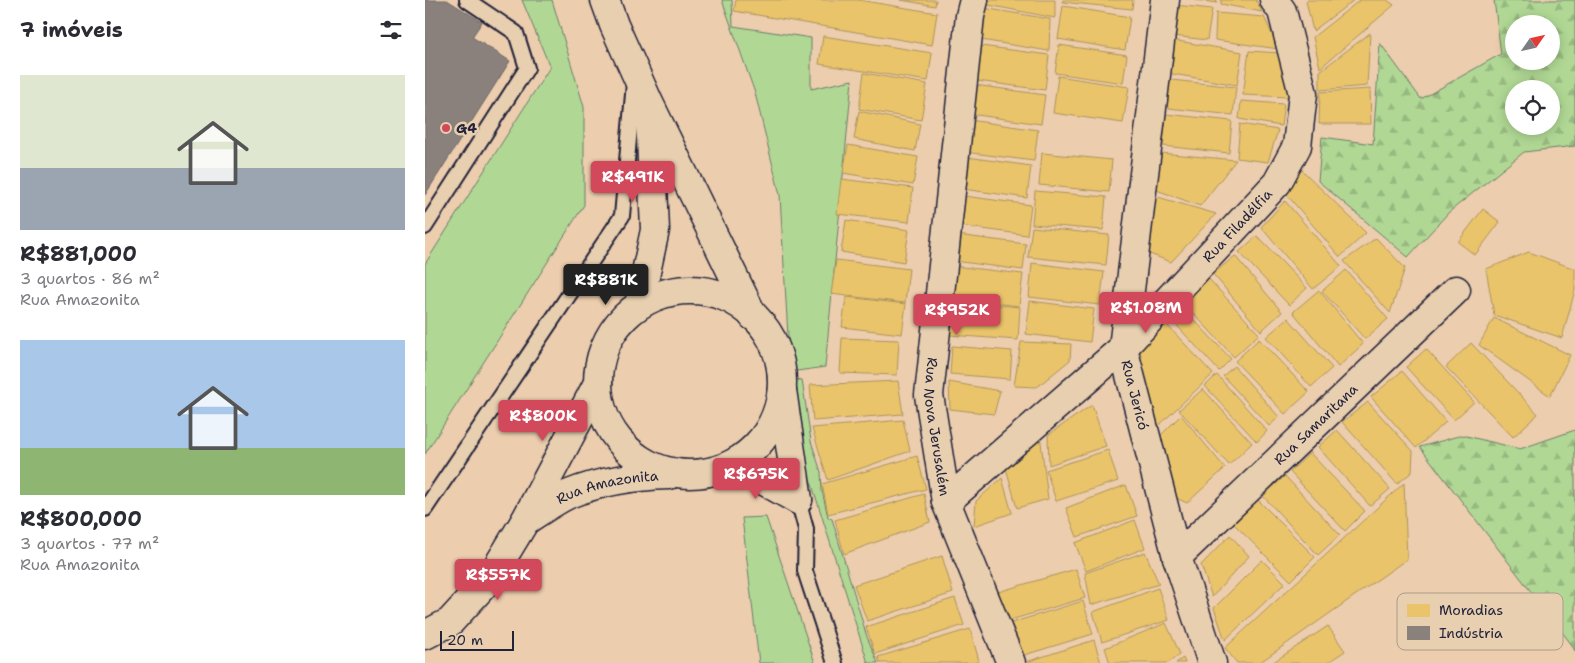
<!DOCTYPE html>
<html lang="pt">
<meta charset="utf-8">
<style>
body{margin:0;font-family:"Shantell Sans",sans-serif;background:#f2f2f3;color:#2b2b33;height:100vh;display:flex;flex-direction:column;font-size:19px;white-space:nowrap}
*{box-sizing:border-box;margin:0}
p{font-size:16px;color:#7c7c81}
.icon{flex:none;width:28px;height:28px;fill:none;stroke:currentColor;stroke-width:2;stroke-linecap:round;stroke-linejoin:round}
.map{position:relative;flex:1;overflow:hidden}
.side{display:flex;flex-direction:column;background:#fff;width:425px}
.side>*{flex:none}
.needle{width:32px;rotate:56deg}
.fabs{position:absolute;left:1080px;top:15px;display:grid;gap:10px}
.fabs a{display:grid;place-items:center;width:55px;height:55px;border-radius:50%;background:#fff;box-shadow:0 2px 12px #0003;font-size:25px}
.scale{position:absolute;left:15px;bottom:12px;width:74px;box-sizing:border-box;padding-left:5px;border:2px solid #22223b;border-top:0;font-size:14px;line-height:18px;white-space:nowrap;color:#22223b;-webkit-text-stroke:4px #e7cfaf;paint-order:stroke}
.price{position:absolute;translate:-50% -42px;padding:0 11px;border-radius:5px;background:#d1495b;color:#fff;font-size:16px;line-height:32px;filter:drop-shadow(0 1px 2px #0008)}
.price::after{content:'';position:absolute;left:50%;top:30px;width:15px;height:11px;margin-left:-8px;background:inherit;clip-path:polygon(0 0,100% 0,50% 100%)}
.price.active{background:#222;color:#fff}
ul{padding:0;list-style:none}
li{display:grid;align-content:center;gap:10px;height:265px;padding:0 20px}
li span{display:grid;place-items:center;height:155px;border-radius:0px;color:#555}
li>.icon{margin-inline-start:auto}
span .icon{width:90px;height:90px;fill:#fffc;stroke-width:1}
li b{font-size:21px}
h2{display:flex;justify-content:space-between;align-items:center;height:60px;padding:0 20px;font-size:21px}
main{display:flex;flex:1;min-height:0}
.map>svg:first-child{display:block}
.grass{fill:#b0d894;stroke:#697d68}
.forest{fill:url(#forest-firs);stroke:#697d68;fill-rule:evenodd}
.homes{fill:#e9c46a;stroke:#ad935c}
.industry{fill:#8a817c;stroke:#6b6468}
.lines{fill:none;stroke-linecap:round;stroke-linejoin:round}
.service-casing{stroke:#22223b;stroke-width:18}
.minor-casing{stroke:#22223b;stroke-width:31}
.tertiary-casing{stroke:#22223b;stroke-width:31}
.secondary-casing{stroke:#22223b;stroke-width:31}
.service{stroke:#e7cfaf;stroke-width:14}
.minor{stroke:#e7cfaf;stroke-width:28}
.tertiary{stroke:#e7cfaf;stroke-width:28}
.secondary{stroke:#e7cfaf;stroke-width:28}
.poi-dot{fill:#d1495b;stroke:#e7cfaf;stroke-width:2}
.labels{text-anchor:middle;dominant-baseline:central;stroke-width:5;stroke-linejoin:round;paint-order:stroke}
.poi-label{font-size:14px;font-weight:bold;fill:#22223b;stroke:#e7cfaf;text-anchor:start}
.street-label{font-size:14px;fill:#22223b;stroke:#e7cfaf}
.key{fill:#e7cfaf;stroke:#ac9b8c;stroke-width:1}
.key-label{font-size:14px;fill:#22223b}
</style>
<main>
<section class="side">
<h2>7 imóveis<svg class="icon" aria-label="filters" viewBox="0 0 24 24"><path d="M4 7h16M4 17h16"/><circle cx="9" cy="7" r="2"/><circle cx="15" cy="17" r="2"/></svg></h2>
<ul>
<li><span style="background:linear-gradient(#dfe7d0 60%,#9aa5b1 0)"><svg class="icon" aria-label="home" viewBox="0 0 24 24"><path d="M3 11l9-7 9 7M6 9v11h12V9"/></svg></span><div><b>R$881,000</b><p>3 quartos · 86 m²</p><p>Rua Amazonita</p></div></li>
<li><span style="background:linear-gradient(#a9c7e8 70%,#8fb573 0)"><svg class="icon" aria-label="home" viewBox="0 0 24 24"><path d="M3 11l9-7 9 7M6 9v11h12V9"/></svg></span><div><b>R$800,000</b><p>3 quartos · 77 m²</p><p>Rua Amazonita</p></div></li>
</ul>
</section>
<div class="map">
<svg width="1150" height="663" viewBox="0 0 1150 663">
<defs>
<pattern id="forest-firs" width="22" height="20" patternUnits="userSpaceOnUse" patternTransform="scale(1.25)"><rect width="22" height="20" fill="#b0d894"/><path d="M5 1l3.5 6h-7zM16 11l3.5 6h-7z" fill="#97b980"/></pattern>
</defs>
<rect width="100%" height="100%" fill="#eccdad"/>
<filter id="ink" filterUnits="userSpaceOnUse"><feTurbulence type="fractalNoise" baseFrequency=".02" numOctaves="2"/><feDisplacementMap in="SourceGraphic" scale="10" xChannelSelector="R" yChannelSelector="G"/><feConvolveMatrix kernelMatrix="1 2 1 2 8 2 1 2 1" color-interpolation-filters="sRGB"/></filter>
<g filter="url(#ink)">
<g class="grass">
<polygon points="97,0 127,0 159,107 159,205 0,454 0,264 125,67"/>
<polygon points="297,0 307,0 308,26 386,38 386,89 427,80 400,367 365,372 355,195 330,93"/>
<polygon points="348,344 358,351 365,379 377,380 386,441 396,472 397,491 403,517 407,519 442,637 453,663 443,663 382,469"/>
<polygon points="341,517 390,663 334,663 317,518"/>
</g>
<g class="forest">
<path d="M1069,0h81v146l-51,6 -75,60 -41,45 -90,-76 4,-44 51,7 7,-101 41,56 80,-45zM1089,24h37v37h-37zM1089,89h37v37h-37z"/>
<polygon points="1150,430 1150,651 1147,645 995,447 1037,435 1095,449"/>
</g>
<g class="homes">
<polygon points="311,0 433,0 512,13 507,45 309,11"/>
<polygon points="476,0 511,0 510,6"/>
<polygon points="559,0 630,0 630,18 558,4"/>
<polygon points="638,0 708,0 707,9 637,2"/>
<polygon points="770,0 791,0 792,3"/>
<polygon points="796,0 831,0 837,12 796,4"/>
<polygon points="883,0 929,0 888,31 881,1"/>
<polygon points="935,0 962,0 969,5 895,68 888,37"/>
<polygon points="750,5 787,9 782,40 748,36"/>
<polygon points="638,6 705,17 700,50 633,39"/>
<polygon points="558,8 625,19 624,51 556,40"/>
<polygon points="791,13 839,17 854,49 790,40"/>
<polygon points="945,33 942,86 895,90 895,71"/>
<polygon points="398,36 507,53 503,81 394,64"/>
<polygon points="747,40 817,52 812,85 742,73"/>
<polygon points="634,45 702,55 698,83 630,73"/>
<polygon points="556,46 624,55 620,90 552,81"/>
<polygon points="824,51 855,53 864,97 818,95"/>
<polygon points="439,73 502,84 496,120 434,109"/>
<polygon points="633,76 704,87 698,123 628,113"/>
<polygon points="737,79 811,87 808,115 734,107"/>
<polygon points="550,85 620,95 616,124 545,114"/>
<polygon points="945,89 946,124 894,124 895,92"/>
<polygon points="816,101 859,104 856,126 814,119"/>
<polygon points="434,111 495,124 490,151 429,139"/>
<polygon points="741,114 807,121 804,153 738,146"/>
<polygon points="544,120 613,130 609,161 540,152"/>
<polygon points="815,124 853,130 843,162 812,158"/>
<polygon points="423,145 493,157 488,185 418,173"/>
<polygon points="617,153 687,160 684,192 614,185"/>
<polygon points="735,153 811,160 775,206 729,189"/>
<polygon points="542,157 606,166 602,198 538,189"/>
<polygon points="873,166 941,233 915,257 862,195"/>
<polygon points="416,179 488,188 484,222 412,214"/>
<polygon points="610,191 681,197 678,230 607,224"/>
<polygon points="726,195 791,214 746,262 722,253"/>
<polygon points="539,196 606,205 602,235 535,226"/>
<polygon points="860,201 916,266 888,289 836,227"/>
<polygon points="1058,209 1075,222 1050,255 1033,242"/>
<polygon points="421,220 484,230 479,262 416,252"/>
<polygon points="607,227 684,235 681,265 603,257"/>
<polygon points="532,235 601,244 598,270 529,261"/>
<polygon points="832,236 882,288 864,305 814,252"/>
<polygon points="951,238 980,268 965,313 919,261"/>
<polygon points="1104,252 1150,269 1150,290 1137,338 1069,315 1061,269"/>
<polygon points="810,256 857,312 836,331 788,274"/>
<polygon points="411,260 484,269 480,303 406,294"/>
<polygon points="607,263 679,272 675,305 604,297"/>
<polygon points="528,266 598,274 594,306 525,297"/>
<polygon points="921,270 963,319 940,339 897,291"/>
<polygon points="783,278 834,334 809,357 757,301"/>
<polygon points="894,290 938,344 913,367 868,312"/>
<polygon points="421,297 481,304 477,334 417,327"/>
<polygon points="527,301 595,307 593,340 524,335"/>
<polygon points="605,301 669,309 665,342 601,334"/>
<polygon points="756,306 806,359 794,371 744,317"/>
<polygon points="863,318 907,368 886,387 841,337"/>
<polygon points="1069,318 1145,355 1125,396 1054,345"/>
<polygon points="741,324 788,374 727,432 710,347"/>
<polygon points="417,338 474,340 472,375 415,373"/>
<polygon points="834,339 884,392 860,414 810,361"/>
<polygon points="596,342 646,344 645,360 612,387 589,386"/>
<polygon points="1046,343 1113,414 1088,437 1021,367"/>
<polygon points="527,346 587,351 585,379 525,374"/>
<polygon points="1001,349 1049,402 1029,420 981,367"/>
<polygon points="809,366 854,417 844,426 798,376"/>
<polygon points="977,371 1021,422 991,448 946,397"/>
<polygon points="792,375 842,431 832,442 780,386"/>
<polygon points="473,381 478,414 388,421 385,385"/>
<polygon points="524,382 575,391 569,414 525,409"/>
<polygon points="778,389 827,443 804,465 754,410"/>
<polygon points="943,402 988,451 987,472 972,484 917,422"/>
<polygon points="667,405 681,446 624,465 623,435"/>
<polygon points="756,415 800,468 762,503 745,495 732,439"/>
<polygon points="478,420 485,451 403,480 387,428"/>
<polygon points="912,430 965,489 945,506 893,447"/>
<polygon points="615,434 623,499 592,508 580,464"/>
<polygon points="683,450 693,481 631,501 621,470"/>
<polygon points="885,453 940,511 920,531 865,472"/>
<polygon points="492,456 501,489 403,514 397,484"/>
<polygon points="860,476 915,535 893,555 838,496"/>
<polygon points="577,478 587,513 549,526 551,501"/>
<polygon points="979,483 982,559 834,663 812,663 800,648"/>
<polygon points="701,485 712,516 652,537 641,508"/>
<polygon points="499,494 505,522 419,554 410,520"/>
<polygon points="831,498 890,557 866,581 807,522"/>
<polygon points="710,520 720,548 661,571 650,543"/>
<polygon points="805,535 824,556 787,597 776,565"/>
<polygon points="720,552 734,584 666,605 660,573"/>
<polygon points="517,556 528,593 442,621 429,585"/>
<polygon points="837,560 860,583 800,640 789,608"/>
<polygon points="651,569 660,598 582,621 573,592"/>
<polygon points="733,588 744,620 677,642 668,612"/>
<polygon points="530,598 539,625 450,654 441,627"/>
<polygon points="658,601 668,634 596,656 586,623"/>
<polygon points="741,623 755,654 743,663 685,663 680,648"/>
<polygon points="903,626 920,651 902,663 847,663"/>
<polygon points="545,629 554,661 548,663 455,663 453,657"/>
<polygon points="669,640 676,663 598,663"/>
<polygon points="758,658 760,663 751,663"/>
</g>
<polygon class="industry" points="0,0 22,0 57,22 47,37 85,61 0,195"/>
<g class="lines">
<defs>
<g id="service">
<polyline points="0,227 102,68 91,33 42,0"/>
<polyline points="373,500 381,529 380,571 410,663"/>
<polyline points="0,509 197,216 209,83"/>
</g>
<g id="minor">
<path id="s1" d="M549,0l-4,16 -41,379 17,107 65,161"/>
<path id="s2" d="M740,0l-42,348 54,209 35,106"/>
<path id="s3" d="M521,502l177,-154 154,-165 20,-37 6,-52 -21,-83 -8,-11"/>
<path id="s4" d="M752,557l279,-267"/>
</g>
<g id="tertiary">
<polyline points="180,0 189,25 224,103 328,316"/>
<polyline points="214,305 230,230 225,114"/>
<polyline points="357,390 373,500"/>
<polyline points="309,464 373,500"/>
</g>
<g id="secondary">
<circle cx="265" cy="382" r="92"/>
<path id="s5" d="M100,521c14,-9 29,-20 44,-27 32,-13 65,-18 100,-19"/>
<polyline points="0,635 25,622 66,577 100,521 173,383"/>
</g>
</defs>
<use href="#service" class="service-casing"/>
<use href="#minor" class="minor-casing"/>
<use href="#tertiary" class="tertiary-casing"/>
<use href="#secondary" class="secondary-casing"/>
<use href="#service" class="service"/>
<use href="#minor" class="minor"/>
<use href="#tertiary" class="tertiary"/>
<use href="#secondary" class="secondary"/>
</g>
</g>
<circle class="poi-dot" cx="21" cy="128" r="5"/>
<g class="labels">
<g class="poi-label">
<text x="31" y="128">G4</text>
</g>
<g class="street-label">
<text stroke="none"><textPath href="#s3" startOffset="402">Rua Filadélfia</textPath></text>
<text stroke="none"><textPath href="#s2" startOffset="399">Rua Jericó</textPath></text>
<text stroke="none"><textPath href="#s4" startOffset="192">Rua Samaritana</textPath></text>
<text stroke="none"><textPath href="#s1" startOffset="430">Rua Nova Jerusalém</textPath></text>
<text stroke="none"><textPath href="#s5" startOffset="91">Rua Amazonita</textPath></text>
</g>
</g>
<rect x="972" y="593" width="166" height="57" rx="8" class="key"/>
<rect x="982" y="604" width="23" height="13" fill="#e9c46a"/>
<rect x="982" y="626" width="23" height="14" fill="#8a817c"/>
<g class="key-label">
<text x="1014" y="615">Moradias</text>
<text x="1014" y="638">Indústria</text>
</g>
</svg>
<div class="fabs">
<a><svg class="needle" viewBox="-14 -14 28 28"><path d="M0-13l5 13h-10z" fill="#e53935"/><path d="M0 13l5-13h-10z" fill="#7c7c81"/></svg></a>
<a><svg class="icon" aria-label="locate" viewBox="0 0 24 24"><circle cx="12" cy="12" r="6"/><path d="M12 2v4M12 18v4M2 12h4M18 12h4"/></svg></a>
</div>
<div class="scale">20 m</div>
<b class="price" style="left:208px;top:203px">R$491K</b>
<b class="price active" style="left:181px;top:306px">R$881K</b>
<b class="price" style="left:721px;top:334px">R$1.08M</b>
<b class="price" style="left:532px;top:336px">R$952K</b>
<b class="price" style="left:118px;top:442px">R$800K</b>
<b class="price" style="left:331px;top:500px">R$675K</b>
<b class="price" style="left:73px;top:601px">R$557K</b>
</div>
</main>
